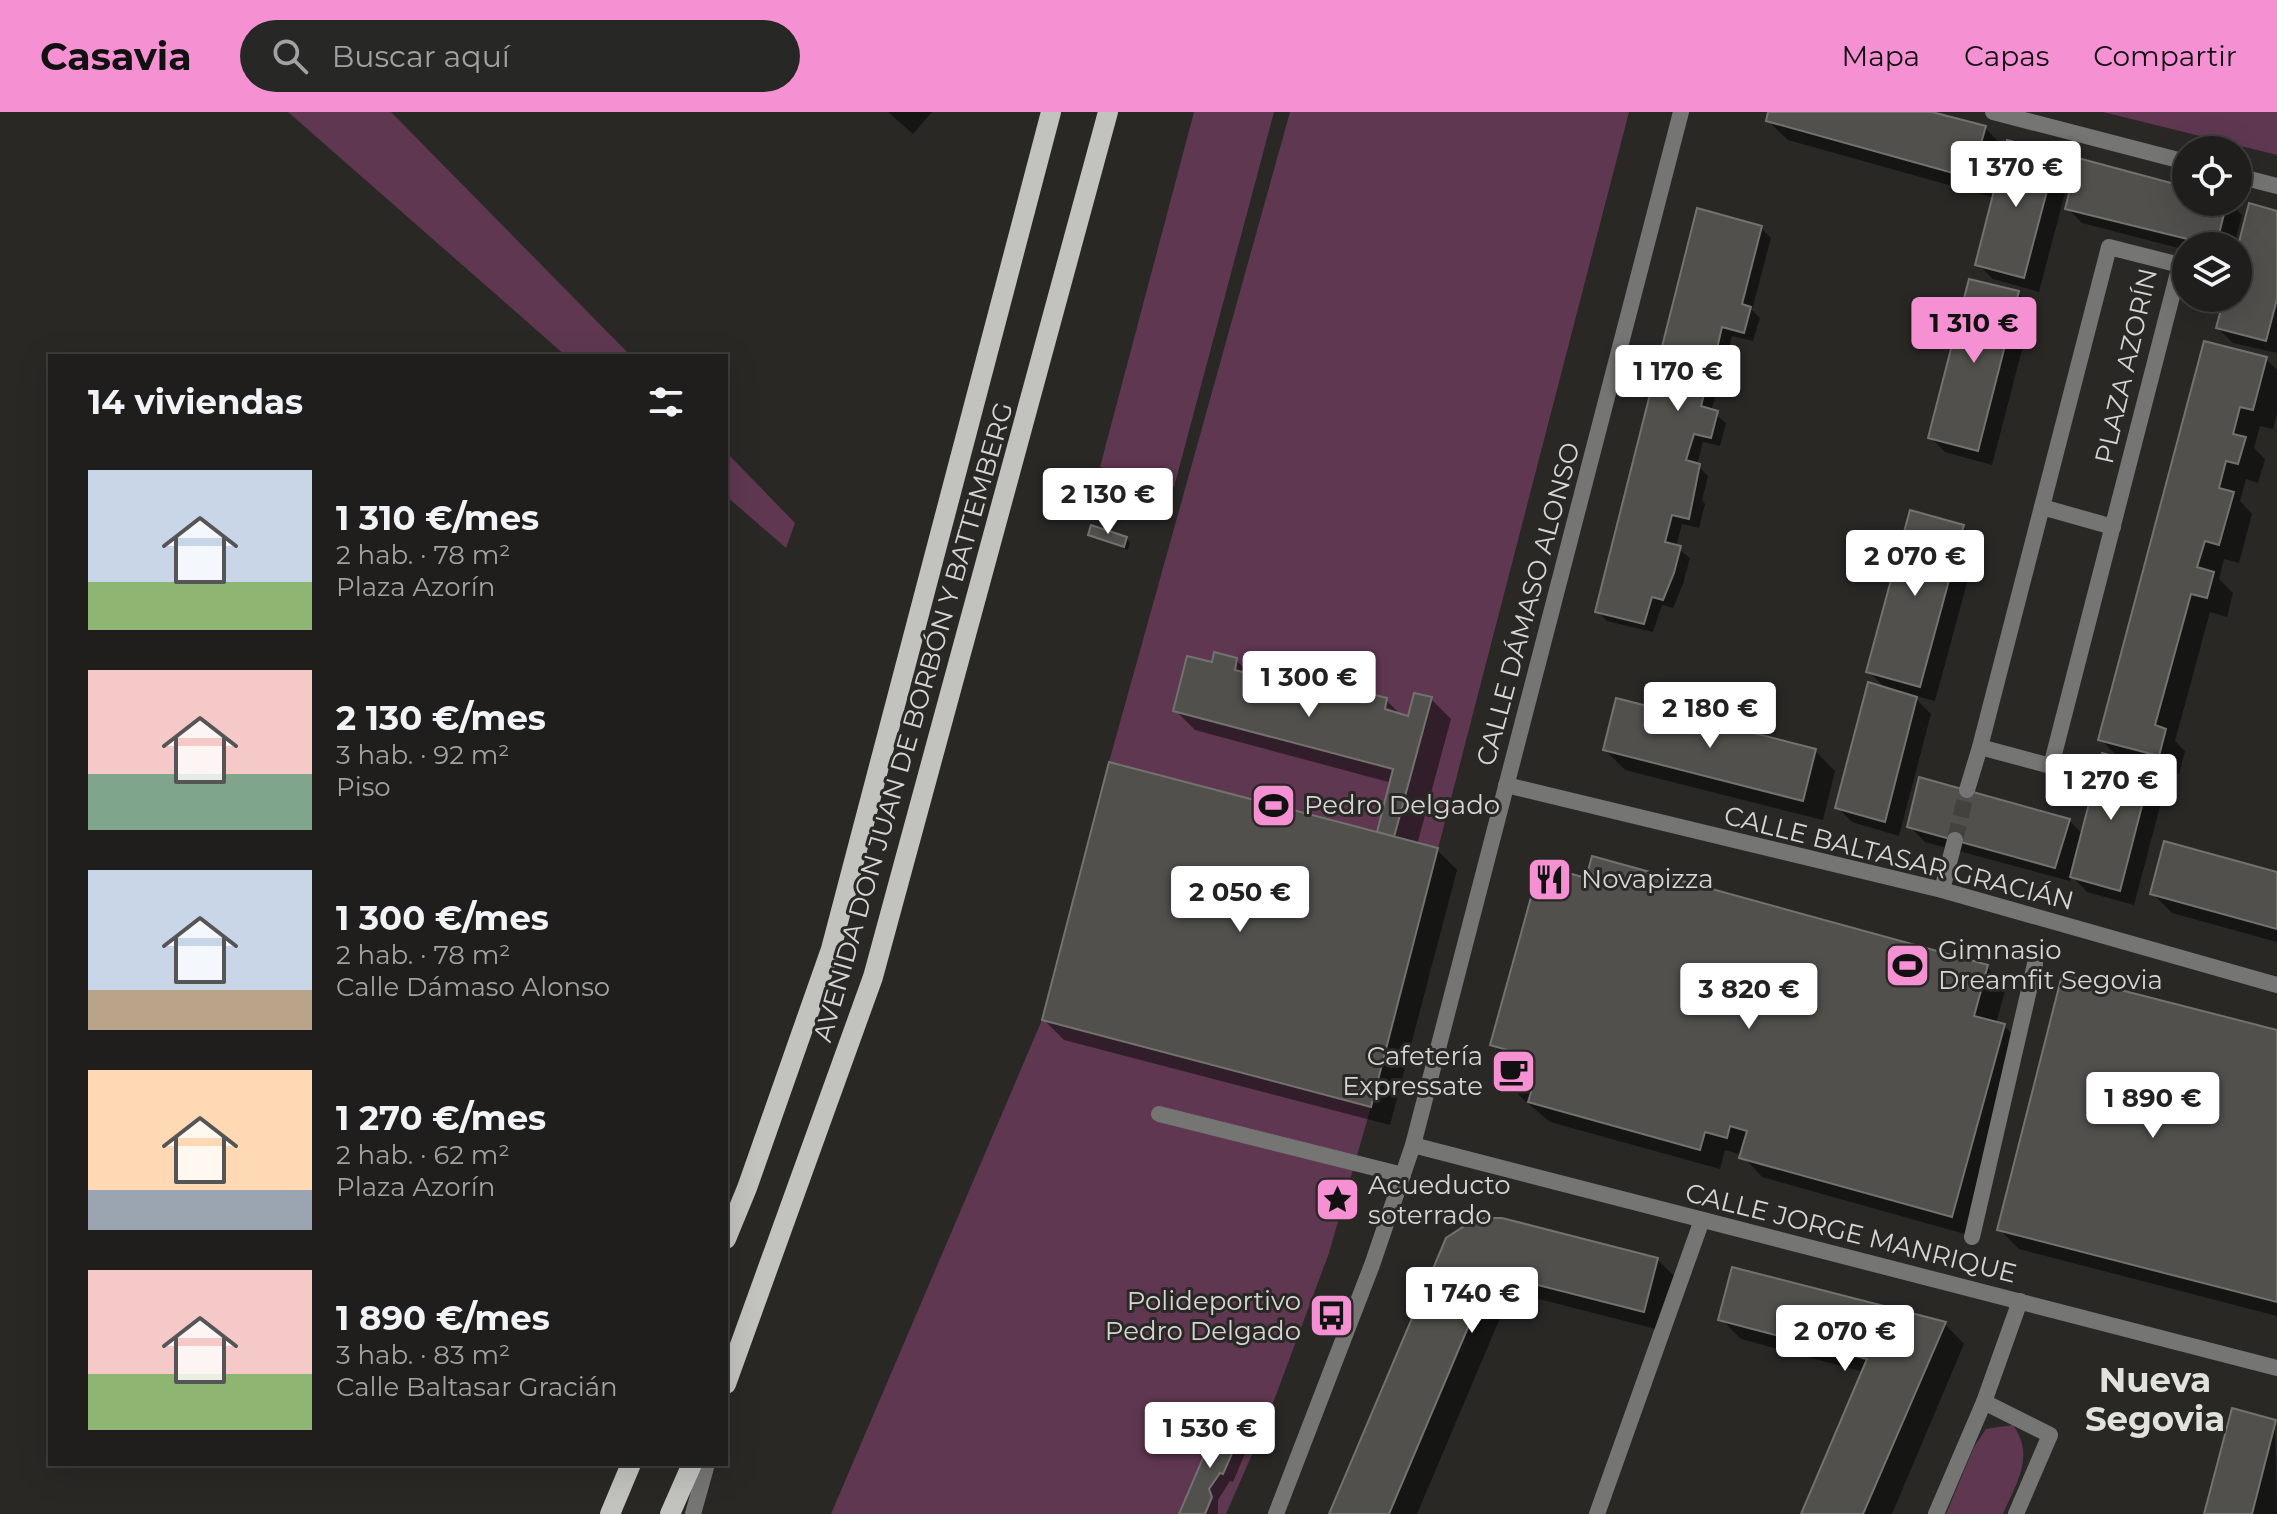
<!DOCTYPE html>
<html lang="es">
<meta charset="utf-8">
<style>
body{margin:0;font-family:Montserrat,sans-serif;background:#272725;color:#f1f3f6;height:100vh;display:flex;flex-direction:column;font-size:30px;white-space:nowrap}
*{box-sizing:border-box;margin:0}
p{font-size:26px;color:#a1a2a3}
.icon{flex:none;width:44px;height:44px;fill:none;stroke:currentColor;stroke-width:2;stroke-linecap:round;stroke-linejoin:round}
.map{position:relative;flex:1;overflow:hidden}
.side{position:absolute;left:48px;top:242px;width:680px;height:1112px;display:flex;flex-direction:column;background:#1f1e1c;border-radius:0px;box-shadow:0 8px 32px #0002,0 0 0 2px #3c3c3b}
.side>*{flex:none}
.controls{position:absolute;left:2172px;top:24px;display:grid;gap:16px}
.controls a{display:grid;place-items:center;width:80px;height:80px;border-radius:50%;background:#1f1e1c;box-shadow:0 8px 32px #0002,0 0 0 2px #3c3c3b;font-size:40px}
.price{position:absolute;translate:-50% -68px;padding:0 18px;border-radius:8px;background:#fff;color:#222;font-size:26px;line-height:52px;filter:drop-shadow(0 2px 4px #0008)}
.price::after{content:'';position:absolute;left:50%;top:48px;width:24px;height:18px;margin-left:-12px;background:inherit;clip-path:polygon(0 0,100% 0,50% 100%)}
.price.current{background:#f591d3;color:#111}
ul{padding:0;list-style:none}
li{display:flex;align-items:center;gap:24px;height:200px;padding:0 40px}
li span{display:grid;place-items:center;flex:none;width:224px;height:160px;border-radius:0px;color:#555}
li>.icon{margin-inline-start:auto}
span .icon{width:96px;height:96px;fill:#fffc;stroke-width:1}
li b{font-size:34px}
h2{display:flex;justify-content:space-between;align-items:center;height:96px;padding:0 40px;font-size:34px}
header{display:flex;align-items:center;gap:48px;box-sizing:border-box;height:112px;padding:0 40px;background:#f591d3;color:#111}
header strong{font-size:38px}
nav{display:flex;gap:44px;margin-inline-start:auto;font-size:28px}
.search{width:560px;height:72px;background:#272725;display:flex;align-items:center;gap:20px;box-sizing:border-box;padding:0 28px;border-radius:44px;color:#a1a2a3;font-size:30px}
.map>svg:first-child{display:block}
.green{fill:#5f3751}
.shadow{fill:#0007}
.building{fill:#51504c;stroke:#72726e;stroke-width:2}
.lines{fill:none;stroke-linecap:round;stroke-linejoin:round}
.street-tunnel{stroke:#43423f;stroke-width:16;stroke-dasharray:16 8;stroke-linecap:butt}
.street{stroke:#757573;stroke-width:16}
.primary{stroke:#c2c2be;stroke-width:20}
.labels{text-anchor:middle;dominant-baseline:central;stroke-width:6;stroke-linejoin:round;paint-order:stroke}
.street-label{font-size:26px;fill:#d5d5d3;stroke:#292825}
.poi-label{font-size:26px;fill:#d5d5d3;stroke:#292825;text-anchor:start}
.district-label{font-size:34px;font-weight:bold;fill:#e2e2dd;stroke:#292825}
</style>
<header>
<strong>Casavia</strong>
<div class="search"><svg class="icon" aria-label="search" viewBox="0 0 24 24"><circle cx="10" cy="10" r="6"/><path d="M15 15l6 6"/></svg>Buscar aquí</div>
<nav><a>Mapa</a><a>Capas</a><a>Compartir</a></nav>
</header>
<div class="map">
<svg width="2277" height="1402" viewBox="0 0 2277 1402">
<rect width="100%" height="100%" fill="#292825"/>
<g class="green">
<polygon points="288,0 391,0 631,244 566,244"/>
<polygon points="1194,0 1274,0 1174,375 1100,355"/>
<polygon points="1290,0 1629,0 1371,995 1329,1141 1264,1315 1226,1402 831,1402 1042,908 1109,650"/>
<polygon points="2103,0 2277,0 2277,43"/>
<polygon points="726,340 795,411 786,436 726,384"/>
<path d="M2013,1313c22,31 4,57 -10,89h-57l28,-67 12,-18z"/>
</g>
<g class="shadow">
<polygon points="888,0 932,0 913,22"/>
<polygon points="1770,0 1924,0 1985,16 2007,38 2056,43 2071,58 2039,180 1993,167 1978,152 1995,86 1788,28 1768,9"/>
<polygon points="2186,77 2186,90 2229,90 2242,103 2234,134 2186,134 2186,138 2082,111 2067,96"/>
<polygon points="2277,101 2277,241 2233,231 2218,216 2226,186 2238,186 2238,140"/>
<polygon points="1761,116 1771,126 1752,198 1760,206 1753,229 1732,224 1726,246 1736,256 1730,279 1718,276 1711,299 1726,311 1720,334 1703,330 1697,353 1708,364 1702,388 1705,392 1699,416 1682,412 1676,435 1690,446 1683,472 1673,496 1662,493 1653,520 1607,509 1597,499"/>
<polygon points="2018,181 2033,196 1992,353 1945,340 1930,325"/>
<polygon points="2206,231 2266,247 2277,258 2277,301 2273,317 2260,314 2254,336 2265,347 2258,371 2246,367 2240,389 2252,402 2239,451 2224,447 2219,467 2233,481 2227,505 2210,500 2175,629 2185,639 2179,662 2149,654 2166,672 2134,793 2087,780 2072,764 2070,769 1925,730 1910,715 2069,708 2083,723 2121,648 2100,627"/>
<polygon points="1963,415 1978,430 1935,589 1912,583 1931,602 1899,724 1852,710 1837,695 1887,578 1869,560"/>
<polygon points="1090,423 1126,426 1130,431 1128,438"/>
<polygon points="1236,548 1251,563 1273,559 1288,575 1310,570 1321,581 1349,578 1366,594 1386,588 1402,604 1410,607 1431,587 1451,607 1417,733 1437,738 1457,758 1390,1013 1064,928 1044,908 1379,723 1392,671 1195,618 1175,598 1213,552"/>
<polygon points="1605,638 1815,639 1835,659 1823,708 1625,658"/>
<polygon points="2277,762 2277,830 2172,801 2152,781"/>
<polygon points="1588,769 1987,855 2006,875 1996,912 2004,914 2024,934 1972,1124 1762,1065 1742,1043 1725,1038 1720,1057 1550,1010 1524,988 1504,968 1509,949 1493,933"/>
<polygon points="2277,920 2277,1204 2019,1137 1999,1117"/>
<polygon points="1486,1108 1657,1147 1677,1167 1664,1219 1511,1180 1417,1402 1331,1402"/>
<polygon points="1721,1207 1945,1212 1964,1232 1892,1402 1804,1402 1864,1260 1741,1227"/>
<polygon points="2275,1310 2277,1402 2206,1402"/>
<polygon points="1240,1323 1249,1332 1233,1370 1230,1369 1218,1388 1218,1402 1181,1402"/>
</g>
<g class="building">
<polygon points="1768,0 1932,0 1986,14 1971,66 1766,9"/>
<polygon points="2007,28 2057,41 2024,166 1975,153"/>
<polygon points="2078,46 2186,75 2186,90 2227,90 2216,134 2065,97"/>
<polygon points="2249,91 2277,99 2277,187 2266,229 2216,216 2224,186 2238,186 2238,134"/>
<polygon points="1697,96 1762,114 1742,192 1751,195 1744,221 1722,215 1716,241 1728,245 1721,271 1708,267 1701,294 1718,299 1711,326 1694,322 1686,348 1700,352 1689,407 1672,403 1665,430 1681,434 1674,461 1663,488 1652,485 1644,512 1595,500"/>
<polygon points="1969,167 2019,179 1978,339 1928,326"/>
<polygon points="2204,229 2267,245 2253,298 2240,295 2233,322 2246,325 2238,352 2226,349 2219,376 2234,380 2219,433 2205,429 2197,455 2214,460 2207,486 2191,482 2155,613 2166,617 2159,644 2098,628"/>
<polygon points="1910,398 1964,413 1920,575 1866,560"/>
<polygon points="1091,413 1127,425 1124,435 1088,423"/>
<polygon points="1214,540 1237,546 1235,558 1250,562 1252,551 1274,557 1271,569 1287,573 1290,562 1311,568 1309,575 1327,580 1329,571 1350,576 1347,587 1364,591 1367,581 1387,586 1385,597 1408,604 1414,581 1432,585 1394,725 1377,720 1393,657 1173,599 1187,544 1212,550"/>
<polygon points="1868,570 1917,585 1885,710 1835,696"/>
<polygon points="1616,586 1816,637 1803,689 1603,638"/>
<polygon points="2102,641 2152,655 2120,779 2070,765"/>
<polygon points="1109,650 1438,736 1371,995 1042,908"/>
<polygon points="1919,665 2070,707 2055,756 1907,715"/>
<polygon points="2164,729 2277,760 2277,817 2150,782"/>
<polygon points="1592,744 1988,853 1974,904 2005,912 1952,1105 1739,1046 1747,1019 1730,1014 1727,1026 1705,1020 1700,1038 1528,990 1532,977 1502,969 1510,939 1490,933 1540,753 1586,766"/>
<polygon points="2062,863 2277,918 2277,1190 1997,1118"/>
<polygon points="1485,1106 1502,1106 1658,1146 1644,1200 1491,1161 1389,1402 1329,1402 1446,1126 1469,1111"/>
<polygon points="1732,1155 1946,1210 1863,1402 1801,1402 1867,1247 1718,1208"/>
<polygon points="2232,1296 2276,1308 2252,1402 2204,1402"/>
<polygon points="1218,1311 1241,1321 1223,1362 1220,1361 1209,1377 1212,1385 1205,1402 1179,1402"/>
</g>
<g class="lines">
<polyline class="street-tunnel" points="1955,728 1967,678"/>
<g class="street">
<polyline points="1993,0 2186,50"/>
<polyline points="2238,64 2277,74"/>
<polygon points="2109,135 2180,153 2051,654 1980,635"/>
<polyline points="2042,395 2113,415"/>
<polyline points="1506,673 1942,778 2277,873"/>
<polyline points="1967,678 1980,635"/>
<polyline points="1942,778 1955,728"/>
<polyline points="1159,1002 1403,1063"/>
<polyline points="1413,1033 2277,1256"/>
<polyline points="1972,1125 2035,852"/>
<polyline points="1984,1290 2050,1323 2016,1402"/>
<polyline points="693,1402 707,1352"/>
<polyline points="1276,1402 1372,1153 1413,1033 1681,0"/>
<polyline points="1597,1402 1702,1108"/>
<polyline points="1936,1402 1984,1290 2020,1189"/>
</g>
<g class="primary">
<polyline points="726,1127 747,1076 831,837 1051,0"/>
<polyline points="726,1272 873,865 1108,0"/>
<polyline points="610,1402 631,1352"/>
<polyline points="670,1402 692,1352"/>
</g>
</g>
<defs>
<symbol id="stadium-square" viewBox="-11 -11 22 22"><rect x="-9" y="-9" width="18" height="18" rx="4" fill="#f591d3" stroke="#292825"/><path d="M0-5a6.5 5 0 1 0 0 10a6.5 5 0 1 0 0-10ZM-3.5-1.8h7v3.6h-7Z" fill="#111"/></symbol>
<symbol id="restaurant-square" viewBox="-11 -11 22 22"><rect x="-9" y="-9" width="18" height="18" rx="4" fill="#f591d3" stroke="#292825"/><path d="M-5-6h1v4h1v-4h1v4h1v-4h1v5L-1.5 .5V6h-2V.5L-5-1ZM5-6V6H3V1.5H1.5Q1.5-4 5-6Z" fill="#111"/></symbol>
<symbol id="cafe-square" viewBox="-11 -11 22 22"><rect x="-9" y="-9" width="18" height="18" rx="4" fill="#f591d3" stroke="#292825"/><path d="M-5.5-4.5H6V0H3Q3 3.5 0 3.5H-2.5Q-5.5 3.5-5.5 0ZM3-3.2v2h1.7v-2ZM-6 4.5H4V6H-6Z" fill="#111"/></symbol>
<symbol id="sight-square" viewBox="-11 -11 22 22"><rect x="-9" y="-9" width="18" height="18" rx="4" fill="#f591d3" stroke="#292825"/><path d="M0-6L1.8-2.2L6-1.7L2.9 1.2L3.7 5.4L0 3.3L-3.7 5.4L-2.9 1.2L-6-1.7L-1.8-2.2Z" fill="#111"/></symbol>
<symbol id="bus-square" viewBox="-11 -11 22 22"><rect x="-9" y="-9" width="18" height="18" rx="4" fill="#f591d3" stroke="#292825"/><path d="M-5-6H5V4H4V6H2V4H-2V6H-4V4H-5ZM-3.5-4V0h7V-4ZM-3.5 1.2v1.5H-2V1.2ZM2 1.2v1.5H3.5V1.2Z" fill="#111"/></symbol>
</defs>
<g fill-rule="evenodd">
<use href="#stadium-square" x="1248" y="668" width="51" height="51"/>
<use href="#restaurant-square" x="1524" y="742" width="51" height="51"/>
<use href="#stadium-square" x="1882" y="828" width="51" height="51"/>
<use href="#cafe-square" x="1488" y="934" width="51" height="51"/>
<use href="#sight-square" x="1312" y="1062" width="51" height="51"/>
<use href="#bus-square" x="1306" y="1178" width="51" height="51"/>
</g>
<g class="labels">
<g class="street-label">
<text transform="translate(2126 254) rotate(-77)">PLAZA AZORÍN</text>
<text transform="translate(1528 492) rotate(-75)">CALLE DÁMASO ALONSO</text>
<text transform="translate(913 610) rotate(-74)">AVENIDA DON JUAN DE BORBÓN Y BATTEMBERG</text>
<text transform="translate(1899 746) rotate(14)">CALLE BALTASAR GRACIÁN</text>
<text transform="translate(1851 1121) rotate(14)">CALLE JORGE MANRIQUE</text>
</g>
<g class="poi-label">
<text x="1304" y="693">Pedro Delgado</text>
<text x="1581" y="767">Novapizza</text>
<text x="1938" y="838">Gimnasio<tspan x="1938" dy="30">Dreamfit Segovia</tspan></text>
<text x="1483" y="944" text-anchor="end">Cafetería<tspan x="1483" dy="30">Expressate</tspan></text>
<text x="1368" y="1073">Acueducto<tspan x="1368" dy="30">soterrado</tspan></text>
<text x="1301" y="1189" text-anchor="end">Polideportivo<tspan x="1301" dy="30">Pedro Delgado</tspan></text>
</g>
<g class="district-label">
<text x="2155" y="1268">Nueva<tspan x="2155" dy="39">Segovia</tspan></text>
</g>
</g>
</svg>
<div class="controls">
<a><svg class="icon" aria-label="locate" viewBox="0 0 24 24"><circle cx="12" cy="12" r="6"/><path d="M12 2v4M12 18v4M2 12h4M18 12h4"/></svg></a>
<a><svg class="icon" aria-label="layers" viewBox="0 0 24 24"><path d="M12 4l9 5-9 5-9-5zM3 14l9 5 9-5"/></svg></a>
</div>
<b class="price" style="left:2016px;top:97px">1 370 €</b>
<b class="price current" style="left:1974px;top:253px">1 310 €</b>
<b class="price" style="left:1678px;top:301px">1 170 €</b>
<b class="price" style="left:1108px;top:424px">2 130 €</b>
<b class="price" style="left:1915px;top:486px">2 070 €</b>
<b class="price" style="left:1309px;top:607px">1 300 €</b>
<b class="price" style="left:1710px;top:638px">2 180 €</b>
<b class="price" style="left:2111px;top:710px">1 270 €</b>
<b class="price" style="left:1240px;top:822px">2 050 €</b>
<b class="price" style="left:1749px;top:919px">3 820 €</b>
<b class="price" style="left:2153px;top:1028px">1 890 €</b>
<b class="price" style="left:1472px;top:1223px">1 740 €</b>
<b class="price" style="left:1845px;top:1261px">2 070 €</b>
<b class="price" style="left:1210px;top:1358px">1 530 €</b>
<section class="side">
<h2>14 viviendas<svg class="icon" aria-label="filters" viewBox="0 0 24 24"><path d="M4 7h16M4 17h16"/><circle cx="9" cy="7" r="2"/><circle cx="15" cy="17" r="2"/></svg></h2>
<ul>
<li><span style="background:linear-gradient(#c9d6e8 70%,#8fb573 0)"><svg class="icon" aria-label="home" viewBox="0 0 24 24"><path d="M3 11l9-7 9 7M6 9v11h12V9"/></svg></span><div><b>1 310 €/mes</b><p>2 hab. · 78 m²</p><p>Plaza Azorín</p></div></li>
<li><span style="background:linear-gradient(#f6c9c9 65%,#7fa58c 0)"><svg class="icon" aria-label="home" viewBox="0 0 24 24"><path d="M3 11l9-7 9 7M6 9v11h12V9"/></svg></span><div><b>2 130 €/mes</b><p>3 hab. · 92 m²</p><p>Piso</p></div></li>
<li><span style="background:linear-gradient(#c9d6e8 75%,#b9a48a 0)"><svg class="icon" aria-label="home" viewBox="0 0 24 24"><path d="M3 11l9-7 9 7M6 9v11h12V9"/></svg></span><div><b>1 300 €/mes</b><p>2 hab. · 78 m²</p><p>Calle Dámaso Alonso</p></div></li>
<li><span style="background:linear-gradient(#ffd9b3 75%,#9aa5b1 0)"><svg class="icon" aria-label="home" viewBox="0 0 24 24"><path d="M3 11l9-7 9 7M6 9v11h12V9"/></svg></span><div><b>1 270 €/mes</b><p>2 hab. · 62 m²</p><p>Plaza Azorín</p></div></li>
<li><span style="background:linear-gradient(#f6c9c9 65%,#8fb573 0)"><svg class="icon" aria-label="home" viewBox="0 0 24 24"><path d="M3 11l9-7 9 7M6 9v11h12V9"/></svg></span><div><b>1 890 €/mes</b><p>3 hab. · 83 m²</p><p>Calle Baltasar Gracián</p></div></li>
</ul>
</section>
</div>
